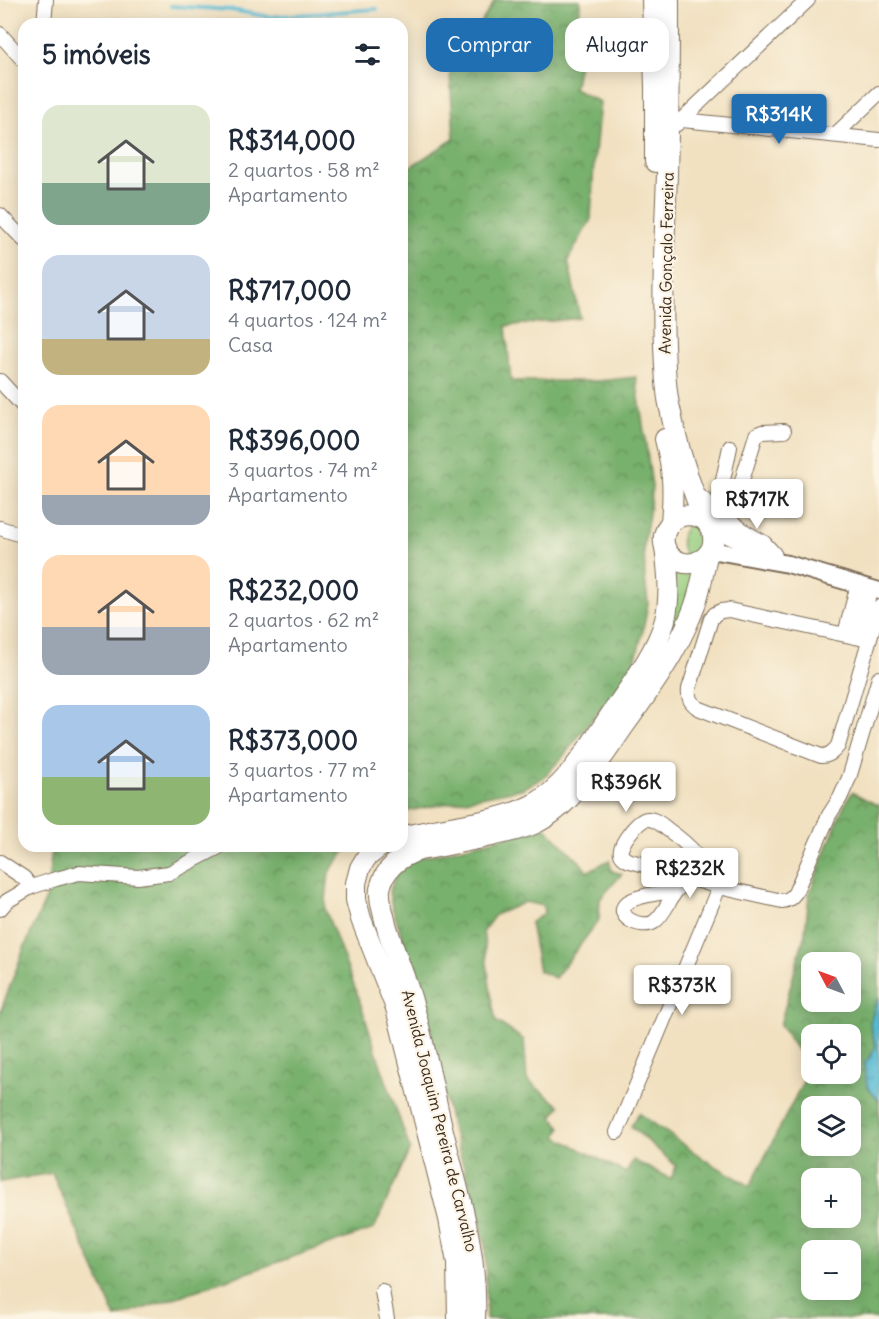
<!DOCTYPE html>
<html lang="pt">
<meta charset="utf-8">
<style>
body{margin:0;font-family:Delius,sans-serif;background:#f2f2f3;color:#1f2937;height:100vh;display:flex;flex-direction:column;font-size:22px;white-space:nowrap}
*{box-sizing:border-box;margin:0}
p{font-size:20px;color:#747a83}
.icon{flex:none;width:33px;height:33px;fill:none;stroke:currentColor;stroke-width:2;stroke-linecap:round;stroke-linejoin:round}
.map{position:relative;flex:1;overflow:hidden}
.sheet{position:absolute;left:18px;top:18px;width:390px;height:834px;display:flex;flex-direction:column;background:#fff;border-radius:18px;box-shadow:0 3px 15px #0003}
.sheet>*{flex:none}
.guide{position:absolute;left:426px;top:18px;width:363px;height:54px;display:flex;gap:12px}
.needle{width:39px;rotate:311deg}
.buttons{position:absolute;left:801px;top:952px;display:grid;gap:12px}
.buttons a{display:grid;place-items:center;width:60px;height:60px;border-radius:12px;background:#fff;box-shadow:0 3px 15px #0003;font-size:30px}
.price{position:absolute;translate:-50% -51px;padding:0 14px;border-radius:6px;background:#fff;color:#222;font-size:20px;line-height:39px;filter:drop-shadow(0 2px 3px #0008)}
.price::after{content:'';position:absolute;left:50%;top:36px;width:18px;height:14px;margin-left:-9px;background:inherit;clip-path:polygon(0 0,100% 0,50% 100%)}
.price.selected{background:#1f6fb2;color:#fff}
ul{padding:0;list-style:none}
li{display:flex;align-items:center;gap:18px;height:150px;padding:0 24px}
li span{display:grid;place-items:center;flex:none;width:168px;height:120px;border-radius:18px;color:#555}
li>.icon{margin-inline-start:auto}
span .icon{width:72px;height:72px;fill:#fffc;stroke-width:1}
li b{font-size:26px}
h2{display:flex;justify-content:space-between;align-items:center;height:72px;padding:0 24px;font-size:26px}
.tag{padding:0 21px;border-radius:18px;background:#fff;box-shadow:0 3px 15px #0003;font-size:21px;line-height:54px}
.tag.selected{background:#1f6fb2;color:#fff}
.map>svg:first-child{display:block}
.green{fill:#95cc7e;stroke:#687b4e;stroke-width:1.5}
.forest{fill:url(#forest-crowns);stroke:#5a6d46;stroke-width:1.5;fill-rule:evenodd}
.water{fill:url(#water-ripples);stroke:#4a737a;stroke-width:1.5}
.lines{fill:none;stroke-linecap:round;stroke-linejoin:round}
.stream{stroke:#58bcd6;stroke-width:4}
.minor-casing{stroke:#7b6a57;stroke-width:16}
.major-casing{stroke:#7b6a57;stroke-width:20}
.highway-casing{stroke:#7b6a57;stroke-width:22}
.minor{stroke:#fff;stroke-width:14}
.major{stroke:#fff;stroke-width:16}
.highway{stroke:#fff;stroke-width:20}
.labels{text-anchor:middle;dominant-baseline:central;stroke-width:4.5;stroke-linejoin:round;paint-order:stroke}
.street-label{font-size:16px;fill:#3b2a1e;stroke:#fcf5e5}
</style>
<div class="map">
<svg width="879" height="1319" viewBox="0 0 879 1319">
<defs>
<pattern id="forest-crowns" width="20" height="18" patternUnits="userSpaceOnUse" patternTransform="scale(1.5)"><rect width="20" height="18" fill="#78b06d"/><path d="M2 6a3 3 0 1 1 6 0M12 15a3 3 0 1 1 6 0" fill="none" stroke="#648f59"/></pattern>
<pattern id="water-ripples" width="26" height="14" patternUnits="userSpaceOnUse" patternTransform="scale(1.5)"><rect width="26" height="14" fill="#58bcd6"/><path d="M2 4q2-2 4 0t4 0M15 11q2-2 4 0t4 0" fill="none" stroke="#4a99ad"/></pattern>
</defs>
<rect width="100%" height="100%" fill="#fcf5e5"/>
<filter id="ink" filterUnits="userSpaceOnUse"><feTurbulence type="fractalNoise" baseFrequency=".0167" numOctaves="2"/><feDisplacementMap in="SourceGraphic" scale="12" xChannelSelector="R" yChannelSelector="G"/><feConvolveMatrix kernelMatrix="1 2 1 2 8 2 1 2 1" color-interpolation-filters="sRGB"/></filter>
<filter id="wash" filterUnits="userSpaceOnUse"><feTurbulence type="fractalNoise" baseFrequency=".008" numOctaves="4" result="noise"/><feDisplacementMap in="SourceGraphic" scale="24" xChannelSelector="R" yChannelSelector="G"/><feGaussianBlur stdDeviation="1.35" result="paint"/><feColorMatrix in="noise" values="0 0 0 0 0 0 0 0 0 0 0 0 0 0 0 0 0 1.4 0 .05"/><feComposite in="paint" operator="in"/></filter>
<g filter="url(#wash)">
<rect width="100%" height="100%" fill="#f1e1c1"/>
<g class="green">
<path d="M693,521c9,11 12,22 3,34h-11c-7,-12 -4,-22 4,-33z"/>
<polygon points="675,565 696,570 679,626 663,650"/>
</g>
<g class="forest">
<polygon points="495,0 580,0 579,63 574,89 600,102 594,163 591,219 568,260 580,318 506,326 511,381 598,381 636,377 652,486 650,507 644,544 645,578 648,603 643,631 634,666 561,759 543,778 522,789 402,812 402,172 454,139 450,73"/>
<path d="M852,792l25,13 2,-1v195l-3,3 -6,22 6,23 -9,39 12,15v218h-393v-31l-1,-44 -7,-32 -27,-87 -28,-127 -31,-91 -3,-15 7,-17 8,-10 15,-7 126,-31 35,35 7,10 22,-12 3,11 10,3 -22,25 -1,21 -44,58 -16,-7 -9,-48 14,-10 -1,-7 -18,-4 -30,13 -12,16 9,71 4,19 28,19 3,40 33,26 -8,11 9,10 -4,10 69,36 7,-13 38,19 5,-13 -45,-40 8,-13 68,48 43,25 60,-118 -30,-43 25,-92 4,-39 33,-84zM812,963h38v39h-38zM812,1035h38v39h-38zM812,1107h38v39h-38zM812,1179h38v39h-38zM812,1251h38v39h-38z"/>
<polygon points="54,846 349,846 329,872 325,909 358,996 382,1069 410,1149 374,1229 116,1318 52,1173 0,1182 0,1013 24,948 46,899 52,849"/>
</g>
<polygon class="water" points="879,999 879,1101 867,1086 864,1065 876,1047 870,1024 876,1002"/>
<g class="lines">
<polyline class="stream" points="171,6 231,10 270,17 377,9"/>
</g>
</g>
<g filter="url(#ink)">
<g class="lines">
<defs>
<g id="minor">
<polyline points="44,24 46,0"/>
<polyline points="0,34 24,61"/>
<polyline points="682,120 879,140"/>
<polyline points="677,124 808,0"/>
<polyline points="835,135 879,93"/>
<polyline points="0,215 24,240"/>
<polyline points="0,381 24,407"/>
<polyline points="716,513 730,447"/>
<polyline points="729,523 756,435 762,432 784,431"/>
<polyline points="0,528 24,536"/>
<polyline points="845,634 858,584"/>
<polyline points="857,637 871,588"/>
<path d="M869,640l-140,-30 -8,1 -6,3 -4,5 -22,70c-1,9 1,13 9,19l123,48c8,0 12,-4 17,-10l41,-139"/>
<polyline points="0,862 24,878 31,887"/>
<path d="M690,878l-63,-18c-3,-2 -5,-3 -6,-6 -3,-9 17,-34 26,-35 7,-1 15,6 20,10 27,19 35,31 52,58"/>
<path d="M677,890c-11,2 -43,6 -50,13 -15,13 15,27 27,19 10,-7 15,-22 22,-31 4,-5 10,-9 14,-13l29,9 63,14c7,-1 9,-3 13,-8l34,-78 11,-17 9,-20 30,-100"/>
<polyline points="0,909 7,901 31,887 56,879 79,873 138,877 169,873 221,846"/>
<polyline points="617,1132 719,887"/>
<polyline points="382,1291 387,1319"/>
</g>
<g id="major">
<polyline points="710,527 749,545"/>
<polyline points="711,550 788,564 879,591"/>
</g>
<g id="highway">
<polyline points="652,0 655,86 655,162"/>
<path d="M669,0c0,67 0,133 -3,200 -2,48 -4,96 -2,145 1,19 1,40 5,59 6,32 17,69 29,100 2,5 4,11 7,16 4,6 7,9 8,16 3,20 -20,34 -37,24 -27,-15 -6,-59 29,-40"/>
<path d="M665,439c8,31 9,51 6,83"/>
<polyline points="698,499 743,534 762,545 772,556"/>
<path d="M402,837c40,-11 91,-13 128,-31 35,-16 60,-61 81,-92 18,-26 46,-63 54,-94 6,-25 3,-48 0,-73"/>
<polyline points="381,846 366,858 360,868 356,883 356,900 361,919 396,1008 449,1219 457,1263 458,1319"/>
<path d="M475,1319c3,-67 -16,-124 -32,-188 -11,-46 -19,-92 -33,-137 -8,-26 -20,-51 -26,-78 -2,-8 -5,-18 -4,-27 4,-21 21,-33 40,-39 24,-4 48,-9 72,-14 14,-4 30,-6 44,-13 37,-18 65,-64 88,-97 26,-36 52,-72 68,-113 8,-19 11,-38 15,-58"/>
</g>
</defs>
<use href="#minor" class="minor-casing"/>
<use href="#major" class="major-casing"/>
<use href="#highway" class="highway-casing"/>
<use href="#minor" class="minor"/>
<use href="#major" class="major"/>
<use href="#highway" class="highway"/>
</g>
</g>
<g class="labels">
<g class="street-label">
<text transform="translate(666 263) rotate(-89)">Avenida Gonçalo Ferreira</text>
<text transform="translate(440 1121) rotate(76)">Avenida Joaquim Pereira de Carvalho</text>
</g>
</g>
</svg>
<div class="buttons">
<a><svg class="needle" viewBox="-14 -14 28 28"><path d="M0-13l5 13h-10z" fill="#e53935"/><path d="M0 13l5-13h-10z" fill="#747a83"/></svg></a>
<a><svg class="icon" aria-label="locate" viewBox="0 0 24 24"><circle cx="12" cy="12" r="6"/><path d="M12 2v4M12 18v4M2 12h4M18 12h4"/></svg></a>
<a><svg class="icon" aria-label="layers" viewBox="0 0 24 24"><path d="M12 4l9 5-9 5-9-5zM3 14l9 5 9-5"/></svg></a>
<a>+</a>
<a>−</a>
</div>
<b class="price selected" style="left:779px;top:145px">R$314K</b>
<b class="price" style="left:757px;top:530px">R$717K</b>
<b class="price" style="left:626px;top:813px">R$396K</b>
<b class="price" style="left:690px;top:899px">R$232K</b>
<b class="price" style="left:682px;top:1016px">R$373K</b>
<div class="guide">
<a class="tag selected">Comprar</a>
<a class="tag">Alugar</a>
</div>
<section class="sheet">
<h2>5 imóveis<svg class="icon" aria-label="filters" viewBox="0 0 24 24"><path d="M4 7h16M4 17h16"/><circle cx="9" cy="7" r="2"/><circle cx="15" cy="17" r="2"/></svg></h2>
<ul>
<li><span style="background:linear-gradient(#dfe7d0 65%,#7fa58c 0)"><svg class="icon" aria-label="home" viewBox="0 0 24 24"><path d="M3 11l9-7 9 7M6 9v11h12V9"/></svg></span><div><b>R$314,000</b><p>2 quartos · 58 m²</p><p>Apartamento</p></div></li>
<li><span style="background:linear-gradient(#c9d6e8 70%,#c2b280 0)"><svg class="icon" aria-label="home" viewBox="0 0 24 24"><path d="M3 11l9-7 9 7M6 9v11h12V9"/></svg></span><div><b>R$717,000</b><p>4 quartos · 124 m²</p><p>Casa</p></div></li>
<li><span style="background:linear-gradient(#ffd9b3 75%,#9aa5b1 0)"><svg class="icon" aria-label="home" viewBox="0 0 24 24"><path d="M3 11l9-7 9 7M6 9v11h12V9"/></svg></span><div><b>R$396,000</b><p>3 quartos · 74 m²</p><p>Apartamento</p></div></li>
<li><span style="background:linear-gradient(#ffd9b3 60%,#9aa5b1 0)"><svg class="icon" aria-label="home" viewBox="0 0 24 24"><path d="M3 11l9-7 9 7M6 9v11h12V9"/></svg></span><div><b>R$232,000</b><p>2 quartos · 62 m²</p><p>Apartamento</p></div></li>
<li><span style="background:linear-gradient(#a9c7e8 60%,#8fb573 0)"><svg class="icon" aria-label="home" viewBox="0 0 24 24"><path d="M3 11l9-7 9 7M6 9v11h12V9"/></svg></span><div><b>R$373,000</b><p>3 quartos · 77 m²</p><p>Apartamento</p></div></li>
</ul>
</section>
</div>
